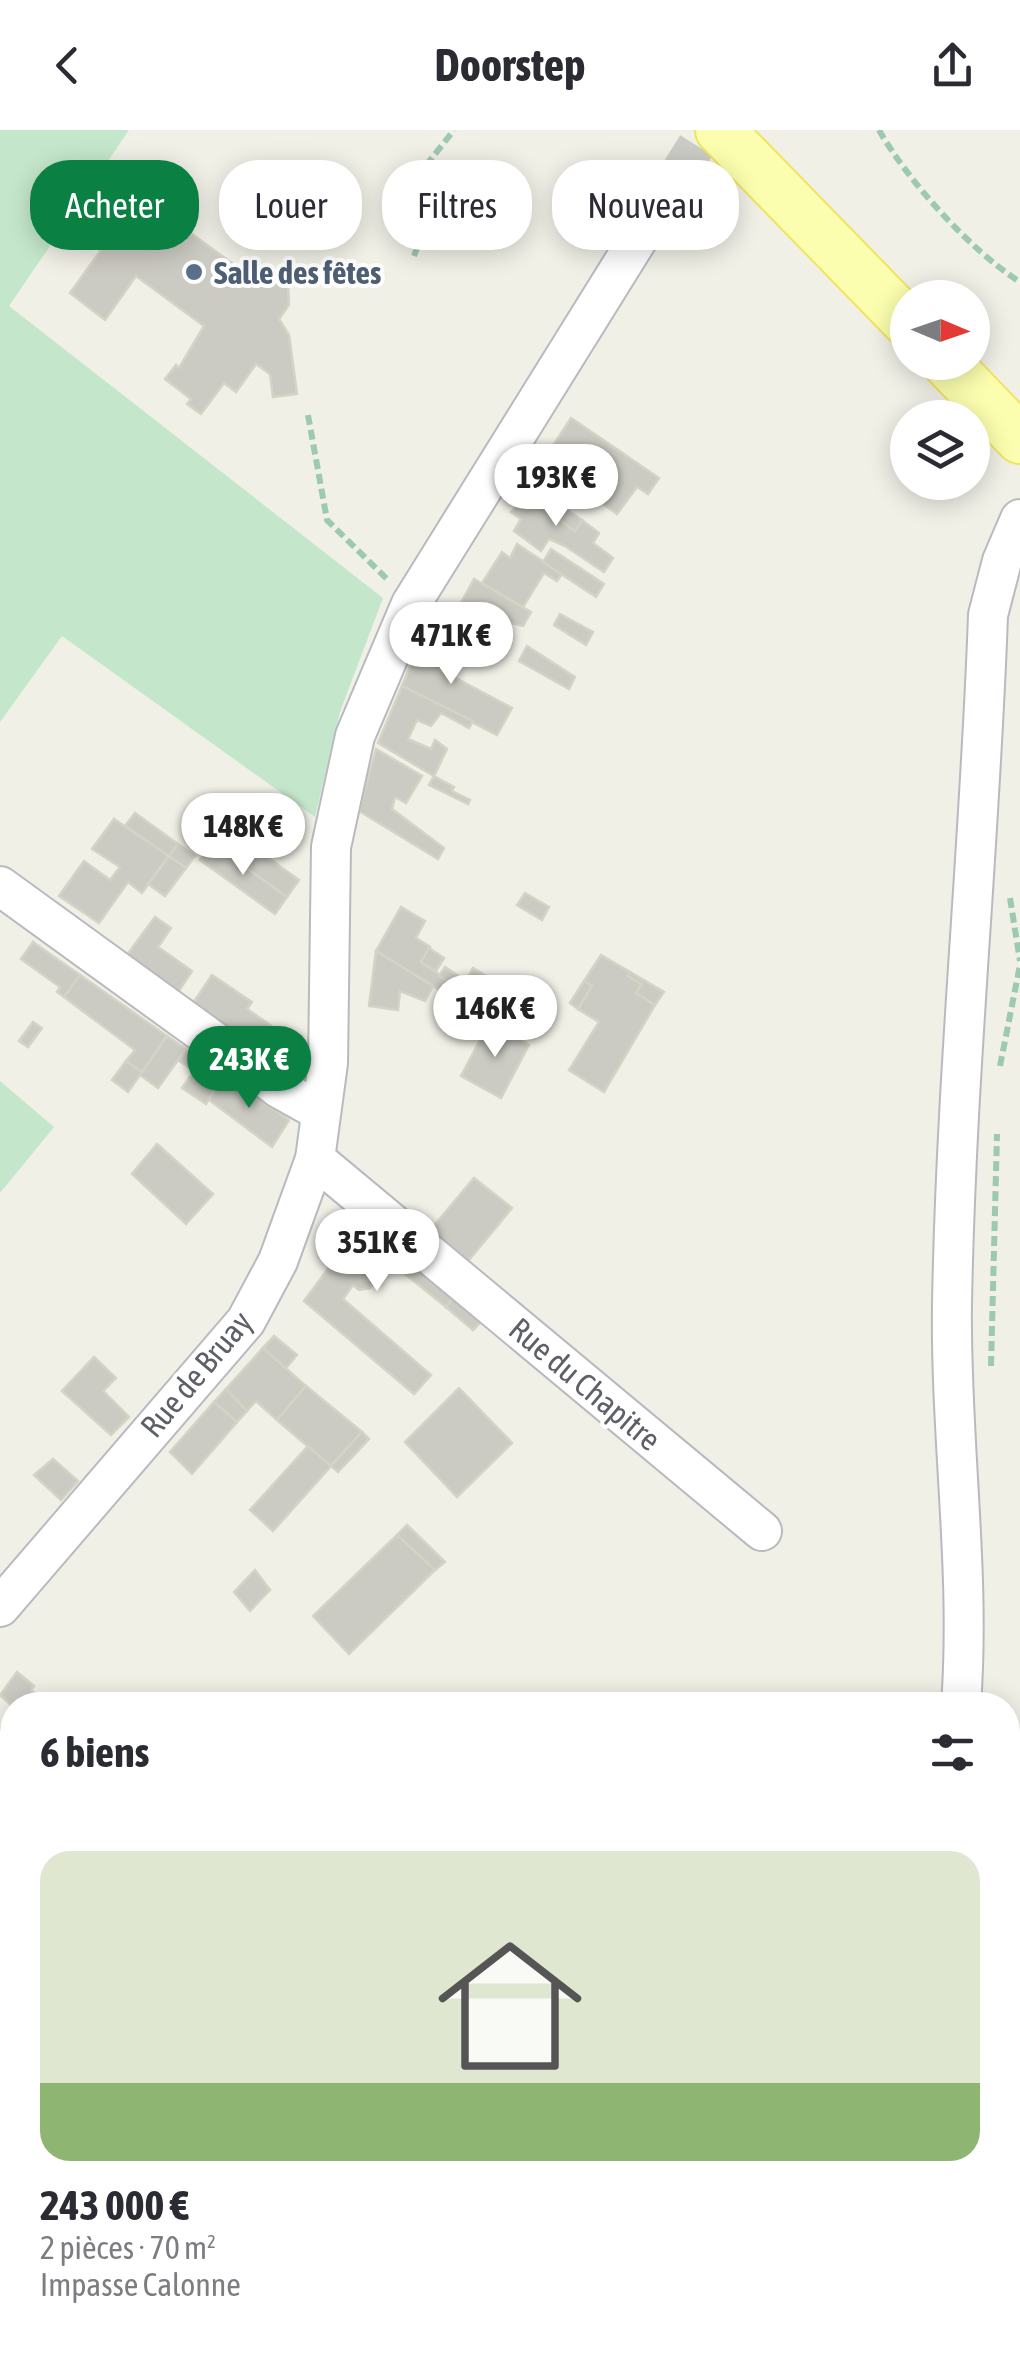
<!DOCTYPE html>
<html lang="fr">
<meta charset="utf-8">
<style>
body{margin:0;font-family:"Asap Condensed",sans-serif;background:#f7f7f7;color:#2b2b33;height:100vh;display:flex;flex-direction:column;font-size:38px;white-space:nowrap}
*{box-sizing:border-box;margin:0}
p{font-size:32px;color:#7c7c81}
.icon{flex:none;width:55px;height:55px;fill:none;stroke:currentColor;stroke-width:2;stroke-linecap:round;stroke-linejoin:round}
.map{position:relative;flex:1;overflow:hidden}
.details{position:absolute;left:0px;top:1562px;width:1020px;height:672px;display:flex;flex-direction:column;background:#fff;border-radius:40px 40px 0 0;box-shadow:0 5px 25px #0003}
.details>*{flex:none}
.banner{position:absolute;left:30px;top:30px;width:960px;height:90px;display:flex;gap:20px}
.needle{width:65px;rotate:92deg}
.fabs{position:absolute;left:890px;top:150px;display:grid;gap:20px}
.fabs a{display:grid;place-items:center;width:100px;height:100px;border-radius:50%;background:#fff;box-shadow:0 5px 25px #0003;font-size:50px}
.price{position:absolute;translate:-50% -85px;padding:0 22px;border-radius:35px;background:#fff;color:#222;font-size:32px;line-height:65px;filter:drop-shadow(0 2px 5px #0008)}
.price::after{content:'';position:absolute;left:50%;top:60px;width:30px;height:22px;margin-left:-15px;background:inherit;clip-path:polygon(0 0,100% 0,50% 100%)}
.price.on{background:#0b8043;color:#fff}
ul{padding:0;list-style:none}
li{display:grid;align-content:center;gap:20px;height:530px;padding:0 40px}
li+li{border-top:2px solid #e1e1e2}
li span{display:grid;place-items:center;height:310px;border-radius:30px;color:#555}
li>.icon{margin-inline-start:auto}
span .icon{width:180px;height:180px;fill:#fffc;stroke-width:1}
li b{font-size:42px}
h2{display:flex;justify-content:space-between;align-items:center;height:120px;padding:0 40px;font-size:42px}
.chip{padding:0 35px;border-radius:40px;background:#fff;box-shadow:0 5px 25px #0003;font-size:35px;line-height:90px}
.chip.on{background:#0b8043;color:#fff}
header{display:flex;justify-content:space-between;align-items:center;height:130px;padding:0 40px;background:#fff;font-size:45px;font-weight:700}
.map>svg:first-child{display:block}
.industrial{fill:#dfdfd9}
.green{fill:#c4e7cb}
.building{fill:#cbcbc3;stroke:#d5d3c5;stroke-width:2.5}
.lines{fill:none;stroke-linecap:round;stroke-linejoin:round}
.minor-tunnel{stroke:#ccccc7;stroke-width:38;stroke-dasharray:38 19;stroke-linecap:butt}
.minor-casing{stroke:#b9bac0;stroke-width:42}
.major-casing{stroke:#f1e55f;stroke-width:52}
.path{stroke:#9dc8b2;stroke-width:6;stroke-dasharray:10 5;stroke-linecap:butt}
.minor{stroke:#fff;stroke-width:38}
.major{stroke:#fbfeae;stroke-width:48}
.service-dot{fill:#5c6f8a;stroke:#fff;stroke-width:4}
.labels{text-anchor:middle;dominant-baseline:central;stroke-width:8;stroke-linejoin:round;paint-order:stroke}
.service-label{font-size:32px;font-weight:bold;fill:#4e5e75;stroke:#fff;text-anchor:start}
.street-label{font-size:32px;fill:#5e6067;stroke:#fff}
</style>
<header><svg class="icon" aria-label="back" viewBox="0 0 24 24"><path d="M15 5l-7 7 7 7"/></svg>Doorstep<svg class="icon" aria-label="share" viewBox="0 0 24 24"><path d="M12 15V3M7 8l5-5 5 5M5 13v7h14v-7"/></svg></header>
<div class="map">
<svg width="1020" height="2233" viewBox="0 0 1020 2233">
<rect width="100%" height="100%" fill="#f0f0e7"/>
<polygon class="industrial" points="1020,1681 1020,2233 891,2233 894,2223 1008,2222 1008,1692"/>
<g class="green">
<polygon points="0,0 129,0 9,176 383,468 340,582 315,687 62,506 0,592"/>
<polygon points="0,951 54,997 0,1063"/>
</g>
<g class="building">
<polygon points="126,56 255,150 278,144 288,153 289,175 279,189 289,205 297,264 273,267 270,244 256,234 236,262 224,253 201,284 187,274 191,269 165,249 176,235 179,238 204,196 136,146 105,190 70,163 101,120 80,105 109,64 116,69"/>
<polygon points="571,288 659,348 648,364 637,357 617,384 543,331"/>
<polygon points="534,356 555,369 547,381 575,401 582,390 599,403 593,413 613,428 604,442 565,416 549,409 541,421 514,401 521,389 511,382"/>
<polygon points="554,371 582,390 575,401 547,381"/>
<polygon points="517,414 562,444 557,451 544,443 523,477 482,453 502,422 510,428"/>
<polygon points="551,419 604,454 596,467 543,432"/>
<polygon points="474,449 531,482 523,496 507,492 500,504 457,480"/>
<polygon points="560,484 593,502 586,515 554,495"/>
<polygon points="425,499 451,510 439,539 512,578 497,605 402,556"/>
<polygon points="527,516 575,547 569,559 519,531"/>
<polygon points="402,556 473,591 469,598 441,583 431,596 417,590 408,609 431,619 435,610 447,619 434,646 378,613"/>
<polygon points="376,619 422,646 406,673 395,667 392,679 444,718 438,729 359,681"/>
<polygon points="434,646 454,657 452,661 470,670 468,674 429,655"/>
<polygon points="135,683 178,714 169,726 125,696"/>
<polygon points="114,689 169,726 142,763 128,752 99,793 59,766 84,731 110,750 120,737 92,719"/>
<polygon points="224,696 299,750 287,767 220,719 214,709"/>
<polygon points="215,710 220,719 287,767 275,784 200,730"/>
<polygon points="178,714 195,726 186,738 169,726"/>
<polygon points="169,726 186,738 165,766 148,754"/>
<polygon points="525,763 549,777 542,790 517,775"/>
<polygon points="401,777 425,791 416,808 430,817 421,832 461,859 473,838 491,849 472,880 376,821"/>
<polygon points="155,787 171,798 158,817 192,841 176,865 124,829"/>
<polygon points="33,812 80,845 64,867 57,862 60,857 21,829"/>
<polygon points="429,818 444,828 436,841 421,832"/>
<polygon points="376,821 433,856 425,871 400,861 398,880 369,876"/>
<polygon points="601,825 630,842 628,846 642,854 636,863 655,875 604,962 569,940 599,892 578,879 592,856 584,851"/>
<polygon points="445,837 466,851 461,859 439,846"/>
<polygon points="630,842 664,862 655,875 636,863 642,854 628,846"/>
<polygon points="80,845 167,906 142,942 126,931 135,920 64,867"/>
<polygon points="212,845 252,872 247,879 290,909 274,933 191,876"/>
<polygon points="584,851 592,856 578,879 570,873"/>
<polygon points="490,891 529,915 501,968 461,946"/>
<polygon points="33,892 42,898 28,917 19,911"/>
<polygon points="167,906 186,919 158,958 140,945"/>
<polygon points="186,919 202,930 194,941 178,930"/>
<polygon points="202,930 223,944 206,974 182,958"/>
<polygon points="126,931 142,942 128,962 112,950"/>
<polygon points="223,944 289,990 272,1017 209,970"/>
<polygon points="157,1014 213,1064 186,1094 132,1044"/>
<polygon points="474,1048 512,1078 464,1136 426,1105"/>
<polygon points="370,1082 461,1158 446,1177 389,1131 370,1158 359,1160 353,1155 343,1169 431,1245 414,1264 304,1171"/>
<polygon points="461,1158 490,1182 473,1200 446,1177"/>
<polygon points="274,1206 297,1225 286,1238 263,1218"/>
<polygon points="263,1218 306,1256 277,1290 256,1271 247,1281 226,1259"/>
<polygon points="94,1227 116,1248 103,1261 129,1287 111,1305 62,1261"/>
<polygon points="306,1256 362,1302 331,1336 277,1290"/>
<polygon points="459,1258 512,1313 457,1367 405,1312"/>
<polygon points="226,1259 247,1281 237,1292 214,1272"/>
<polygon points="214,1272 237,1292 192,1344 170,1322"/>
<polygon points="362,1302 369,1309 338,1342 331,1336"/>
<polygon points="308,1316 331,1336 273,1401 250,1380"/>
<polygon points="53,1329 78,1351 61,1370 34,1345"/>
<polygon points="407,1395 445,1432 435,1440 397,1405"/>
<polygon points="397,1405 435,1440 349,1524 313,1486"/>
<polygon points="255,1440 270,1460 250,1481 234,1462"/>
<polygon points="17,1542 34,1556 31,1560 48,1575 12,1576 0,1565"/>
<polygon points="12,1577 12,1610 0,1599"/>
<polygon points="12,1983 12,2010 0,2013 0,1987"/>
<polygon points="12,2010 12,2033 0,2036 0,2013"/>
<polygon points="1020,2095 1020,2168 1008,2165"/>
<polygon points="460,2222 509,2222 493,2233 467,2233"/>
<polygon points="601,2222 614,2222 620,2233 587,2233"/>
</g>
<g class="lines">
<polyline class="minor-tunnel" points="646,96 706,0"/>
<defs>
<g id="minor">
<polyline points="0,756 280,959 321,982"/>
<polyline points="315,1029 762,1401"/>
<polyline points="0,1477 246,1191 278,1131 315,1029 328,933 331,717 355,606 411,474 646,96"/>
<path d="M961,1575c10,-134 -11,-267 -9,-401 4,-230 28,-459 36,-689l14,-54 18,-42"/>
<polyline points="0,2145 12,2166"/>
<polyline points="56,2222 75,2233"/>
<polyline points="21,2233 32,2222"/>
<polyline points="828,2233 831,2222"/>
</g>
<g id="major">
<polyline points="720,0 908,193"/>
<polyline points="946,232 1020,309"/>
</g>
</defs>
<use href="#minor" class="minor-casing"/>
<use href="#major" class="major-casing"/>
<g class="path">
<path d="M879,0c29,51 92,121 141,152"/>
<polyline points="414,126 425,97 394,76 454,0"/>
<polyline points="308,285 327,390 389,451"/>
<polyline points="1010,768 1020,831"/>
<polyline points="1000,936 1020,835"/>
<polyline points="991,1236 997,1004"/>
<polyline points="1008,1918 1020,1865"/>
</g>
<use href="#minor" class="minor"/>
<use href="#major" class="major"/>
</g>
<circle class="service-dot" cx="194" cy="142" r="10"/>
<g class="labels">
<g class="service-label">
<text x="214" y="142">Salle des fêtes</text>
</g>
<g class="street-label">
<text transform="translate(196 1244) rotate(-50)">Rue de Bruay</text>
<text transform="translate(585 1254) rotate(40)">Rue du Chapitre</text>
</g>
</g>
</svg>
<div class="fabs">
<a><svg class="needle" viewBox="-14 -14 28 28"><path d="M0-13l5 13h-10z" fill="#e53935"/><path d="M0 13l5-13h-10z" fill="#7c7c81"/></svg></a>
<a><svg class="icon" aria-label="layers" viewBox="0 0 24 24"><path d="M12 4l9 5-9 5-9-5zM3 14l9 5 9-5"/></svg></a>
</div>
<b class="price" style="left:556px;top:399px">193K €</b>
<b class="price" style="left:451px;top:557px">471K €</b>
<b class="price" style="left:243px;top:748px">148K €</b>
<b class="price" style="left:495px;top:930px">146K €</b>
<b class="price on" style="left:249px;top:981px">243K €</b>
<b class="price" style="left:377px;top:1164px">351K €</b>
<div class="banner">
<a class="chip on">Acheter</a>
<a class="chip">Louer</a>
<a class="chip">Filtres</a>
<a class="chip">Nouveau</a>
</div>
<section class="details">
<h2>6 biens<svg class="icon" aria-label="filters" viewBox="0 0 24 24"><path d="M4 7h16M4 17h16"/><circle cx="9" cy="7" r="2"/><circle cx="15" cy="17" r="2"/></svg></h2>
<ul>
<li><span style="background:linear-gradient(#dfe7d0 75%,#8fb573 0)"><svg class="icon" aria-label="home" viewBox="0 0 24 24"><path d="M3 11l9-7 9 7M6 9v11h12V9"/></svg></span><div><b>243 000 €</b><p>2 pièces · 70 m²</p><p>Impasse Calonne</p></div></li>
</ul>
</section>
</div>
